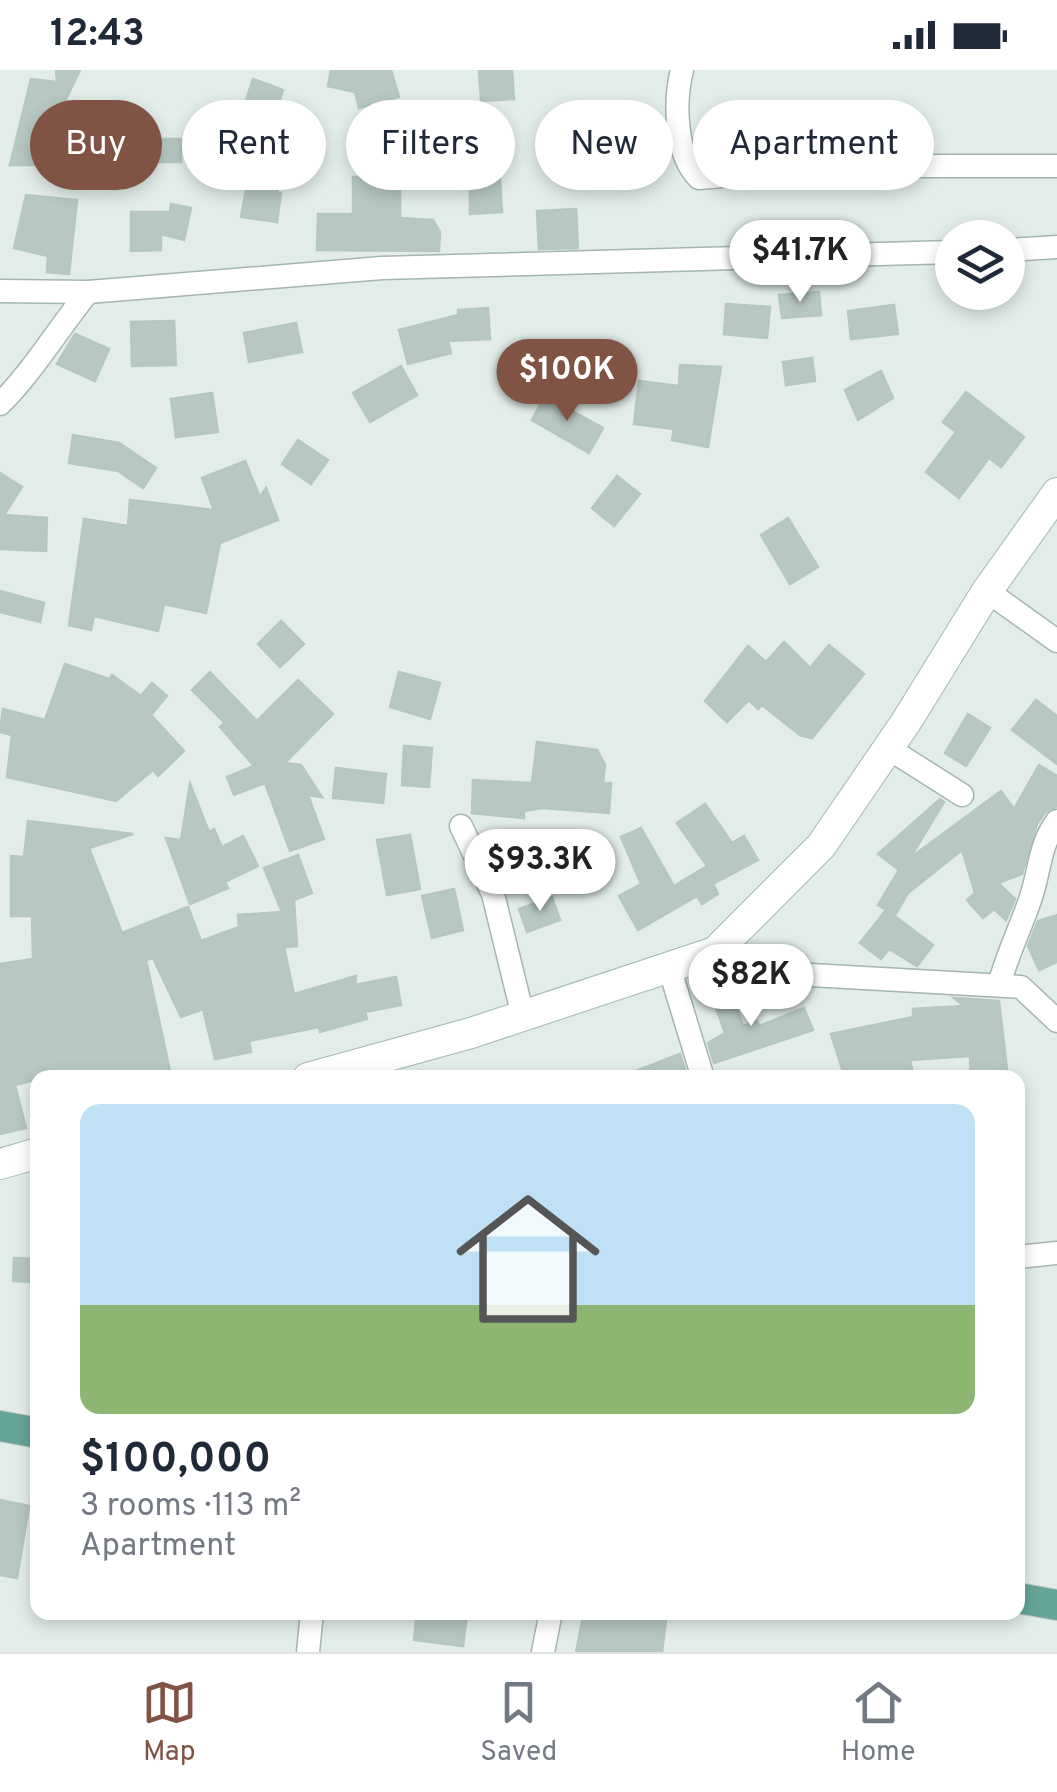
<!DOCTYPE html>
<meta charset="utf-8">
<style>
body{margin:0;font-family:Overpass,sans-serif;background:#f2f2f3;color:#1f2937;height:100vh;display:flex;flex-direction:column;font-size:38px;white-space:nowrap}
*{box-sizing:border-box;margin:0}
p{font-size:32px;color:#747a83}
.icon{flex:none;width:55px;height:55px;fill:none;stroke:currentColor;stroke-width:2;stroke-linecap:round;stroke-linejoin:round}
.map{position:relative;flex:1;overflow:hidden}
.panel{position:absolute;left:30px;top:1000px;width:995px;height:550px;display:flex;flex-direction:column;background:#fff;border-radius:20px;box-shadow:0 5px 15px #0003}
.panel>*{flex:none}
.guide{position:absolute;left:30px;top:30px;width:998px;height:90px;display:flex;gap:20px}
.tools{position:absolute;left:935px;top:150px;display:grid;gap:20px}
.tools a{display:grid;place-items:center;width:90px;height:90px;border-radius:50%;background:#fff;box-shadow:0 5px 15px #0003;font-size:50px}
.price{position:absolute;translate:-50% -85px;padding:0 22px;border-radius:35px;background:#fff;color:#222;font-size:32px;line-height:65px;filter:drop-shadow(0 2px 5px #0008)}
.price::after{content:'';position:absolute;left:50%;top:60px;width:30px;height:22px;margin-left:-15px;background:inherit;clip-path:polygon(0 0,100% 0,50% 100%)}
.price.active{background:#815344;color:#fff}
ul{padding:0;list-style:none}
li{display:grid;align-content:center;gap:20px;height:530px;padding:0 50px}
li+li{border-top:2px solid #e0e1e3}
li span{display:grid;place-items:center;height:310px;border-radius:20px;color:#555}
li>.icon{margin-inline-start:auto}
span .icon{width:180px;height:180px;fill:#fffc;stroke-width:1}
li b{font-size:42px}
.tag{padding:0 35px;border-radius:45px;background:#fff;box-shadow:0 5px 15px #0003;font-size:35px;line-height:90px}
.tag.active{background:#815344;color:#fff}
.status{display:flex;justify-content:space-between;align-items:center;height:70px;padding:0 50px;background:#fff;direction:ltr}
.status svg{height:28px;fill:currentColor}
.tabs{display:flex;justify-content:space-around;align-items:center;height:140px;border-top:2px solid #e0e1e3;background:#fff;font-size:28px;color:#747a83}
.tabs a{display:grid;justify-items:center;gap:5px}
.tabs .active{color:#815344}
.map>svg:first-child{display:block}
.building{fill:#b7c8c2;stroke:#b4c7c0;stroke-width:2.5}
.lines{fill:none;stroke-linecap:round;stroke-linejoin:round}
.street-casing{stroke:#a4b5b1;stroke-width:25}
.secondary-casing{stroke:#a0b9b2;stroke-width:32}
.primary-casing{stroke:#c1c9c8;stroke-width:32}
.street{stroke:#fff;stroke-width:22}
.secondary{stroke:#fff;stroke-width:30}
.primary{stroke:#65a598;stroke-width:30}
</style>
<div class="status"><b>12:43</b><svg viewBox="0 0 49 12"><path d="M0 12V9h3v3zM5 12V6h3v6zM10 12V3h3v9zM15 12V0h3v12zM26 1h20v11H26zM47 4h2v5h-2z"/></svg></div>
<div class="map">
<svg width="1057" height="1582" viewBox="0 0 1057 1582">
<rect width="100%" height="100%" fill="#e2ede9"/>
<g class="building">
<polygon points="56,0 80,0 34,95 10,95 31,9 57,12"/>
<polygon points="331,0 391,0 399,27 359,38 355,22 328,16"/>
<polygon points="479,0 512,0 514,29 481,31"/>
<polygon points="253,9 283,20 276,41 246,30"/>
<polygon points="438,36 496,45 502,142 470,144 470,104 448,99 451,84 433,85"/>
<polygon points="259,50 289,56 277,123 281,123 277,152 241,147"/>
<rect x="147" y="69" width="34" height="23"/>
<polygon points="353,107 400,107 400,148 433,150 440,162 439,181 317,180 318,144 353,144"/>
<polygon points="26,125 77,130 69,204 47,202 48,186 14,178"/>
<polygon points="171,134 191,138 184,170 161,164 161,180 131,181 131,142 170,142"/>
<polygon points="576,139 578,178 539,179 537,141"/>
<polygon points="819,222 821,245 782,248 779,225"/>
<polygon points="726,234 770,237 767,268 724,264"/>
<polygon points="894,235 898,264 851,269 848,241"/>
<polygon points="488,238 490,269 448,271 451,283 408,294 399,260 458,245 458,240"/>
<polygon points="174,251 176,295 132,296 131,252"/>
<polygon points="296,253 302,282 249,292 244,263"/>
<polygon points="75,264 109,279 95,311 57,294"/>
<polygon points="812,288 815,311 786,315 783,292"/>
<polygon points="680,295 721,297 708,377 672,370 674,359 634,354 639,311 679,316"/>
<polygon points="401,296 417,325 370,352 353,323"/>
<polygon points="881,301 893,328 858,350 845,320"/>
<polygon points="966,322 1024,367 1001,397 989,388 959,428 926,402 956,362 943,352"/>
<polygon points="212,323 218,362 176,367 171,329"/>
<polygon points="545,326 603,358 589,383 532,350"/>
<polygon points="73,365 119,373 156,398 143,418 118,401 69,393"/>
<polygon points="298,370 328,390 311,414 282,394"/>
<polygon points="245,391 260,427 266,418 278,450 220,473 206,543 164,534 158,561 94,546 91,560 69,555 84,449 128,456 130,430 214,440 202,408"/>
<polygon points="0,403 22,417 4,445 47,448 46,481 0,479"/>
<polygon points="617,406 640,424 614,456 592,438"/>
<polygon points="788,448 818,497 790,514 761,465"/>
<polygon points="0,521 44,533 40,552 0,542"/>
<polygon points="281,551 304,574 280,597 258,574"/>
<polygon points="784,572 810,598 829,575 864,604 812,668 800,665 762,635 758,639 749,630 727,652 705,631 748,576 766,592"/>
<polygon points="65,594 109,609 112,605 141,626 152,613 167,626 151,645 184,681 158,706 153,700 116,731 7,707 12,665 0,662 3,639 45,650"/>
<polygon points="210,602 257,651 298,610 333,644 285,693 301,695 322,727 308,725 324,769 290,781 265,713 234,725 227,707 254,696 220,657 225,653 192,620"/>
<polygon points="399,602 440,613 430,649 390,637"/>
<polygon points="1036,630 1057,646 1057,694 1012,660"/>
<polygon points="968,644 990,658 966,696 945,683"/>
<polygon points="537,672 597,680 605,695 603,713 611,713 609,743 542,738 524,741 524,748 472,743 473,710 532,713"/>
<polygon points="404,676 432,678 429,717 402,715"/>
<polygon points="1039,695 1057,706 1057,736 1045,742 1037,754 1022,804 998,813 1015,829 1006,850 994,839 983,848 967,830 975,823 962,780 908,823 895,845 888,841 933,875 917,896 889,879 881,889 860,873 886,840 878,835 899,800 878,784 940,729 944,732 910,788 1001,721 1014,739"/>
<polygon points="336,698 386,704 383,733 333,728"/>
<polygon points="190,714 209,762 214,759 222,777 243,766 258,796 225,812 228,818 190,834 166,768 181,770"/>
<polygon points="705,734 732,773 744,766 758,790 713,814 718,824 702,834 697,826 638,860 619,826 641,814 621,767 641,758 674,816 707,796 677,753"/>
<polygon points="28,751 133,764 89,778 122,863 188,837 201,871 239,857 238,845 282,842 264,798 298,785 312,823 294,830 297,876 284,877 294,924 356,906 355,915 396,907 401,935 365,942 367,949 320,962 319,957 249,971 251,982 215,989 203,939 181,947 153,888 146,890 170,1001 141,1008 125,1008 123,1002 72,1008 71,1001 15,1015 26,1058 0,1064 0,894 33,889 32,846 11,846 11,786 24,787"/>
<polygon points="410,765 420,819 387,825 377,770"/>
<polygon points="576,776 587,798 569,806 559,785"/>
<polygon points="454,819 463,860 432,868 422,826"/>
<polygon points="552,827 560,850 527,862 519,839"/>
<polygon points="1057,845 1057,892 1039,900 1028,876 1038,851"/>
<polygon points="728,915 743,956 757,951 759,956 804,938 813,960 714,993 708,973 725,963 710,921"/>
<polygon points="954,928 999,931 1008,1008 971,1008 970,986 910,990 914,1008 845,1008 831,964 913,947 913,939 964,936"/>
<polygon points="680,984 687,1006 623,1008 623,1006"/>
<polygon points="14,1188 38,1189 38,1212 13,1211"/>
<polygon points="0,1430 29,1436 17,1508 0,1505"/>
<polygon points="417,1542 467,1544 463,1576 414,1570"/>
<polygon points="584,1542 666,1550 662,1582 576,1582"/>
</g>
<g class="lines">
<defs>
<g id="street">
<path d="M682,0c-8,32 -7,85 17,108l141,-12h217"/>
<polyline points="1008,180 1057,177"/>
<polyline points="0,221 88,222 382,198 952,182"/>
<path d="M0,334c34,-34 58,-75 88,-112"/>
<polyline points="987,521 1057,571"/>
<polyline points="888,678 962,725"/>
<polyline points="461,756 493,824 523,946"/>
<polyline points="715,882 766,899 811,905 1021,917 1057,951"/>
<polyline points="670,900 703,1008"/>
<path d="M999,915c8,-29 20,-54 30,-82 11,-29 9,-56 28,-82"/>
<polyline points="1018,1187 1057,1183"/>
<polyline points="308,1582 312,1542"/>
<polyline points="543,1582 551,1542"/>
</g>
<g id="secondary">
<polyline points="308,1008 471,963 715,882 821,776 906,652 987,521 1057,423"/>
<polyline points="0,1094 38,1083"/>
</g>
<g id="primary">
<polyline points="0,1356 38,1363"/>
<polyline points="1018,1528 1057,1535"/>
</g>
</defs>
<use href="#street" class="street-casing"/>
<use href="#secondary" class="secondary-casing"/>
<use href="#primary" class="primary-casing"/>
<use href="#street" class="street"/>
<use href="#secondary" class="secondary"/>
<use href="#primary" class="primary"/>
</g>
</svg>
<div class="tools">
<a><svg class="icon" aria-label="layers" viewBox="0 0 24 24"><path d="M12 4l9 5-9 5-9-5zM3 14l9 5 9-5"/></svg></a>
</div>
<b class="price" style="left:800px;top:235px">$41.7K</b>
<b class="price active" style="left:567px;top:354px">$100K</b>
<b class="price" style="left:540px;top:844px">$93.3K</b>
<b class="price" style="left:751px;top:959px">$82K</b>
<div class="guide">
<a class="tag active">Buy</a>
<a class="tag">Rent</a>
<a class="tag">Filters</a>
<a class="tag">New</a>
<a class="tag">Apartment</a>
</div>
<section class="panel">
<ul>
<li><span style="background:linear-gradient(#bfe0f5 65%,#8fb573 0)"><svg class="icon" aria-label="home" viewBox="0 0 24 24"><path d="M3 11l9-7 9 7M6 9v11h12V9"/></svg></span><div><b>$100,000</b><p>3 rooms · 113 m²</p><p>Apartment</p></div></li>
</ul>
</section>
</div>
<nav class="tabs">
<a class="active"><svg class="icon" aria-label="map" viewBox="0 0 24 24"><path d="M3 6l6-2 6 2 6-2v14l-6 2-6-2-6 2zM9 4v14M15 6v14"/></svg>Map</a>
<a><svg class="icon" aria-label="saved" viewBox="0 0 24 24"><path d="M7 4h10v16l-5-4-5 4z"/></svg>Saved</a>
<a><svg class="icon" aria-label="home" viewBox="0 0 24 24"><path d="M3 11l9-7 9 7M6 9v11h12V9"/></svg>Home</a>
</nav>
